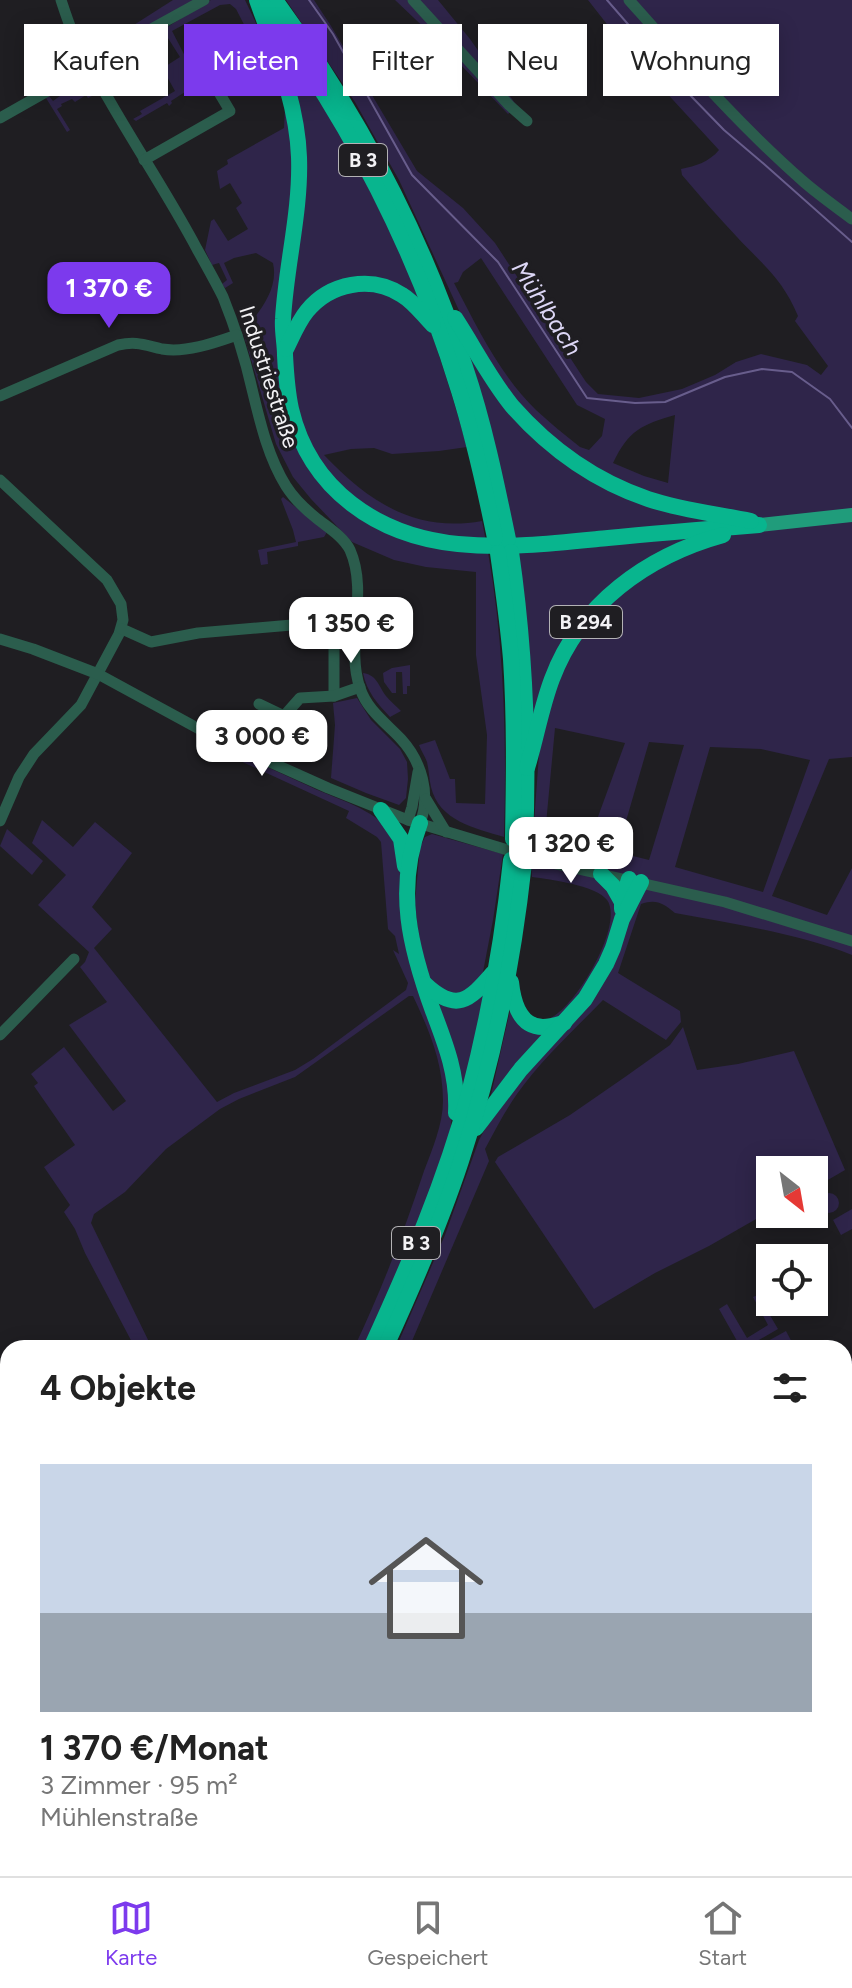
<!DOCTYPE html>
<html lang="de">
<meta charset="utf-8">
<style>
body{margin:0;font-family:Figtree,sans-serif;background:#f6f6f6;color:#222;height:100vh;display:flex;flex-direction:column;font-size:30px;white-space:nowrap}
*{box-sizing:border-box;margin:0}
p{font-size:26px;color:#767676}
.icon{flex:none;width:44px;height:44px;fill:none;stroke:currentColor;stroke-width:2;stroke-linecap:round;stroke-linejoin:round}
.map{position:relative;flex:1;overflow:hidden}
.details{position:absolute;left:0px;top:1340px;width:852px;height:536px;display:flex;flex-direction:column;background:#fff;border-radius:24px 24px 0 0;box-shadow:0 4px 20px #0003}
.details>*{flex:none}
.guide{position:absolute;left:24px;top:24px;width:804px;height:72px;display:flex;gap:16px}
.needle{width:52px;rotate:149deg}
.fabs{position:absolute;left:756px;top:1156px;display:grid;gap:16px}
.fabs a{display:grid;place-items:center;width:72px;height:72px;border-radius:0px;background:#fff;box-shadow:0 4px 20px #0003;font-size:40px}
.price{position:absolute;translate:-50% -68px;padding:0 18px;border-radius:16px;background:#fff;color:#222;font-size:26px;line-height:52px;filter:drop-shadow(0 2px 4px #0008)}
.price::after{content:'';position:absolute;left:50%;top:48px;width:24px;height:18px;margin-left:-12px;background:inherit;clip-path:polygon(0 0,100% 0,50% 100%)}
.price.selected{background:#7c3aed;color:#fff}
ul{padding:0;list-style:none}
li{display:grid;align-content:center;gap:16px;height:424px;padding:0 40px}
li span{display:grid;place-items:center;height:248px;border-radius:0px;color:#555}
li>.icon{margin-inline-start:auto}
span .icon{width:144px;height:144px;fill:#fffc;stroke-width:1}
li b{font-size:34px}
h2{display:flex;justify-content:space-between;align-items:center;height:96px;padding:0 40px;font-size:34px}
.pill{padding:0 28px;border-radius:0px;background:#fff;box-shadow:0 4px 20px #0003;font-size:28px;line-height:72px}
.pill.selected{background:#7c3aed;color:#fff}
.tabs{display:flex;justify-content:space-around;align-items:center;height:112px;border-top:2px solid #e0e0e0;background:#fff;font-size:22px;color:#767676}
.tabs a{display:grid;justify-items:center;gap:4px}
.tabs .selected{color:#7c3aed}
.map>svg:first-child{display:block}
.green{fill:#2f254a;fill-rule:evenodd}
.water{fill:#685d8c}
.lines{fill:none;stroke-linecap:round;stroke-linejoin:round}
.stream{stroke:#685d8c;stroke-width:2}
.minor{stroke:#2b5d4d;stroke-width:11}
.major{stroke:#209c7b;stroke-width:14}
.highway{stroke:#08b58e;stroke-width:16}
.labels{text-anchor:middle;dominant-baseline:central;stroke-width:7;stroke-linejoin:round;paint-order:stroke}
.shield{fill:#1f1e22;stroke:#b3b2b5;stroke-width:2}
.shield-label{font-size:20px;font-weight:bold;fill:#f2f1f4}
.street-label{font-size:22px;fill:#f2f1f4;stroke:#1f1e22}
.water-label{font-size:24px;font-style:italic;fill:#ddd7f6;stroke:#1f1e22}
</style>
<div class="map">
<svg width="852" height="1876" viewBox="0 0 852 1876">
<rect width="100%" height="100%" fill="#1f1e22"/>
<g class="green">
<polygon points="173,0 198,0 97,58 93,51"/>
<path d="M211,0h34l20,42 13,-6c25,39 54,78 76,119 50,92 85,192 113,292l-28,4 -47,3 -18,-6 -23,1 -27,6c45,47 91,78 158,66 22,104 25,211 22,316 -29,-9 -65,-16 -73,-50 -2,-8 -2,-17 -4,-25 -2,-6 -6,-11 -8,-17l16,-5 15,39h5l1,24 29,1 2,-69 -11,-80v-83l-50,-5 -32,-7 -42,-18 -41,-43 -18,-22 -17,-33 -33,-112c16,-20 36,-42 30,-69l-17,-10 -22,5 -10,5 9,20 -8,5 -3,-4 5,-4 -8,-17 -7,2 -7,-15 6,-29 3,-2 14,22 20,-12 -12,-21 6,-5 -12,-20 -10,6 -3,-18 11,-7 -1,-4 57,-32 1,-20 -3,-10 -46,-89 -6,-5 -10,1 -48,26 27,52 -28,18 1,2 -3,3 -2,-3 -31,18 -3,-2 9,-5 -2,-3 35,-20 -10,-18 3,-2 -2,-5 14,-9 -14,-22 -13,7 -2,-5z"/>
<path d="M286,0h28l17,26 86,145 46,37 32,35 91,139 12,12 41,4 43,-9 33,-14 21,-13 25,-8 46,11 14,10 7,-9 -33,-45 3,-5c-16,-38 -35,-51 -61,-79 -19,-20 -37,-41 -55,-62l-1,-6c15,-3 28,-7 38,-19l-91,-99 -40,-51h264v757l-23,2 -57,137 55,19 25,-47v87c-56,-22 -118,-31 -177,-42 -12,-10 -19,-14 -34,-9l-23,69 62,38 1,11 -15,18 -63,-40c-29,30 -62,60 -86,94 -12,17 -22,36 -32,55l4,12 -80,187h-13l49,-113 34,-95 11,-20 -2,-12 28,-124 9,28c8,4 14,10 23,7 26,-8 77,-95 59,-119 -10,-14 -57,-21 -75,-23l-1,-12 9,-125 -9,-7 -57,-358 -12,-58 -63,-137 -44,-78zM481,258l96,147 28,14 -3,17 -13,14 -9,-3c-15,-12 -30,-24 -44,-37 -36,-35 -59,-83 -82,-127l4,-1 5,-10zM675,415l-7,68 -24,-7 -31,-13c16,-33 28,-38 62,-48zM555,728l70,15 -37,101 -34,-8 -8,-12zM649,742l35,3 -35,115 -32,-8zM710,747l51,2 49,11 -47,132 -88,-25z"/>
<polygon points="395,0 438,0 470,39 517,106 508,114 434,37"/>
<polygon points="82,77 90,81 98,93 88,98 86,95 75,102 72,99 61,104 62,106 57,109 70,130 67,132 46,98 49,96 53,101 60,96 57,90 58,89 62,95 68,91 65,86"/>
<polygon points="283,497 327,532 324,537 298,542 298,546 267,552 268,564 261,565 258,550 296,542 293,530 281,499"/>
<polygon points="410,665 410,686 407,686 407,694 403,694 402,672 396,672 396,693 392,693 384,682 383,673 392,668"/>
<path d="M363,673c14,2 15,12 23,23 4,5 10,10 15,15l-11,6c-13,-14 -23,-25 -27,-44z"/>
<polygon points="357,698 371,720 400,749 407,762 408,779 406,798 399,805 366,793 331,778 335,725 333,703"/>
<path d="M213,742c32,15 65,30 98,45 28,13 61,21 81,46l61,261c-1,16 -1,33 -5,49 -20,71 -54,138 -84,205h-10c27,-57 50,-116 70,-177 8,-21 19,-47 19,-70 0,-39 -14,-71 -30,-105h-4l-114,81 -56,22 -19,10 -54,40 -41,43 -31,22 -3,9 61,125h-9l-3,-5 -6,3 -49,-93 -10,-24 -11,-17 6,-7 -26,-38 31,-22 -41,-59 4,-3 -7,-9 33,-27 49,64 13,-10 -57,-76 38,-23 -27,-35 5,-5 4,-10 -51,-47 28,-30 -34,-32 10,-23 31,27 22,-25 37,31 -40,54 20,22 -18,19 123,154 17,-9 61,-23 18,-11 93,-69 2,-7 -15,-33 6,4 -4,-18 -7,-7 -7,-87 -4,-5 -31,-19 3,-7 -139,-64z"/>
<polygon points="7,829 43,861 32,875 0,846"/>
<polygon points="432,834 503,854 493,920 482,977 467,995 440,994 422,969 415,903 420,847 425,837"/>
<polygon points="484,993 465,1086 462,1082 438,1007 440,1004"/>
<polygon points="683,1027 697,1070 738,1064 794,1051 845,1170 814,1188 814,1170 770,1170 770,1211 709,1246 655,1273 594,1309 495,1162 498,1157 570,1115 625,1077 670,1045"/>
<circle cx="829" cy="1203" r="10"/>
<polygon points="852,1209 852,1229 841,1235 833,1220"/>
<polygon points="758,1295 778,1329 745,1348 741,1348 719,1309 727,1304 747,1338 768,1325 753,1297"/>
<polygon points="786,1331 795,1348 755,1348"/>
<polygon points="0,1447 8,1462 8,1506 0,1510"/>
<polygon points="844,1515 852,1529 852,1580 844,1572"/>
<polygon points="844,1682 852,1691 852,1838 844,1834"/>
<polygon points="8,1706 8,1868 89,1868 83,1876 16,1876 0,1866 0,1709"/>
<polygon points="183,1868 257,1868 259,1876 182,1876"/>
</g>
<g class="water">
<polygon points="8,1714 8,1856 0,1852 0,1717"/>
<path d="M27,1868h47c-18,8 -30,8 -47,0z"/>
</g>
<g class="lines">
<g class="stream">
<polyline points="309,0 333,34 412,175 498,262 587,398 635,403 665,402 725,377 762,369 792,372 830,399 852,428"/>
<polyline points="607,0 687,92 724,130 764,164 852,242"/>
<polyline points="844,1362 852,1362"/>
<polyline points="844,1554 852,1549"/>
<polyline points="394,1876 414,1868"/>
</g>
<g class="minor">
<path d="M61,0c5,15 10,31 17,45 8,19 20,36 30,53 29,51 62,100 89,151 9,16 18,32 26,48 12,30 22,61 29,92 8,33 16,68 34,97 7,11 19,23 29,31 12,10 28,19 35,33 19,43 -5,95 10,138 7,22 26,35 41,51 21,23 30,56 19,84"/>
<polyline points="413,0 509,105 527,121"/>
<path d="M629,0c56,63 111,126 175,182 15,13 32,25 48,37"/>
<polyline points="0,118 90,67 97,61 144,33 204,0"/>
<polyline points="144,160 230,111 208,74"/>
<path d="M0,396l118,-51c19,-4 26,0 44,4 24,4 52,-6 75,-14"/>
<polyline points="0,480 107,580 121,604 123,620 119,634 81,705 34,754 19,777 0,821"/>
<polyline points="122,629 151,642 198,633 315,623"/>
<polyline points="334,633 334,696"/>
<polyline points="0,639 33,649 98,674 212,736 328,788 408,820 547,862 725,902 852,941"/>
<polyline points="259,704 284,716 300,698 334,696 360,687"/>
<polyline points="426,799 446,832"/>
<polyline points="408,820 412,807 418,772"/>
<polyline points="0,1035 74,959"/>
</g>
<polyline class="major" points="759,525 852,515"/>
<g class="highway">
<path d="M257,0c18,51 40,102 42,157 2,54 -13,108 -16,162 -1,12 2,24 2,36 1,19 2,36 6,54 19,81 87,127 167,135 50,5 100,-1 150,-6 51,-5 101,-9 151,-13"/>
<path d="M275,0c82,112 147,234 190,367 19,56 31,114 43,172"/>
<path d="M266,8c85,116 151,245 193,383 15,48 26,98 36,147"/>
<path d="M455,318c19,29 35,61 57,88 37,42 83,75 136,93 33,11 69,15 103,22"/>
<path d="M286,349c6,-12 12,-27 21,-38 23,-28 64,-36 95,-16 12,7 21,20 31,30"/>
<path d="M511,552c14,97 18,193 14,291"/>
<path d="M498,553c5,35 10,70 13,106 4,60 3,120 2,180"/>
<path d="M527,768c9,-29 14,-60 25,-89 28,-75 95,-123 171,-144"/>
<polyline points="381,810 401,839 405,866"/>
<path d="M420,823c-25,66 -10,125 13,188 13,34 25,65 23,102"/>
<polyline points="601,874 613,886 622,902"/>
<polyline points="622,909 622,902 629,879"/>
<path d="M511,982c2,19 8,45 32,45 7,0 14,-2 21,-4"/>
<path d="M425,984c31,29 44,17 68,-11"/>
<polyline points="476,1128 521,1069 585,999 606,964 613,948 622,919 641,882"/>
<path d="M371,1348c38,-83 74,-167 98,-255 20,-77 34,-155 42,-233"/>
<path d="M385,1348c28,-61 55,-123 76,-187 32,-97 52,-196 63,-298"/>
<polyline points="131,1876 133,1868"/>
<polyline points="145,1876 148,1868"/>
<polyline points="189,1876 190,1868"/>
</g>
</g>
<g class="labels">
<g class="shield">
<rect x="339" y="144" width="48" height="32" rx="6"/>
<rect x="550" y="606" width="72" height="32" rx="6"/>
<rect x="392" y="1227" width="48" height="32" rx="6"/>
</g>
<g class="shield-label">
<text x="363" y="160">B 3</text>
<text x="586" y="622">B 294</text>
<text x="416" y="1243">B 3</text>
</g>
<g class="street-label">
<text transform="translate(269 377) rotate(72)">Industriestraße</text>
</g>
<g class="water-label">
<text transform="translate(547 308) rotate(57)">Mühlbach</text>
</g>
</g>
</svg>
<div class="fabs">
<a><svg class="needle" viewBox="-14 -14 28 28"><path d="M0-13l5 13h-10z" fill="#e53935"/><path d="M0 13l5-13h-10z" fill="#767676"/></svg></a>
<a><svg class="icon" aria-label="locate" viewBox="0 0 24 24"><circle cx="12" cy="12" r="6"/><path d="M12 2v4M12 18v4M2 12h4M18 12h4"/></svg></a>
</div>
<b class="price selected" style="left:109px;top:330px">1 370 €</b>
<b class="price" style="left:351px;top:665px">1 350 €</b>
<b class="price" style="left:262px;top:778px">3 000 €</b>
<b class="price" style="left:571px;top:885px">1 320 €</b>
<div class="guide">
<a class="pill">Kaufen</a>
<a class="pill selected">Mieten</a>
<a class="pill">Filter</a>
<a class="pill">Neu</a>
<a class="pill">Wohnung</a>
</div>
<section class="details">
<h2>4 Objekte<svg class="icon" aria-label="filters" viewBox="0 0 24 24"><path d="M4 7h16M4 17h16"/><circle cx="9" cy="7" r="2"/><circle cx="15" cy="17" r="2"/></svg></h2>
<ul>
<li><span style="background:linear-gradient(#c9d6e8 60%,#9aa5b1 0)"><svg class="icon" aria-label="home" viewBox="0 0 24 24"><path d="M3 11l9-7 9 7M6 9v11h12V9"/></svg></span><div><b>1 370 €/Monat</b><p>3 Zimmer · 95 m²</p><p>Mühlenstraße</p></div></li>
</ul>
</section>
</div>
<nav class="tabs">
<a class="selected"><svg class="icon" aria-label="map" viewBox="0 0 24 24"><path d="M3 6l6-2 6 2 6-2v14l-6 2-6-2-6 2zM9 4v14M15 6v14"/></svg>Karte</a>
<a><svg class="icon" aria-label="saved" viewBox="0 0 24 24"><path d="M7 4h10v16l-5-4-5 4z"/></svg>Gespeichert</a>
<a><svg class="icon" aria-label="home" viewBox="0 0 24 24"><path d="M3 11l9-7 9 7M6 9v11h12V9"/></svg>Start</a>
</nav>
